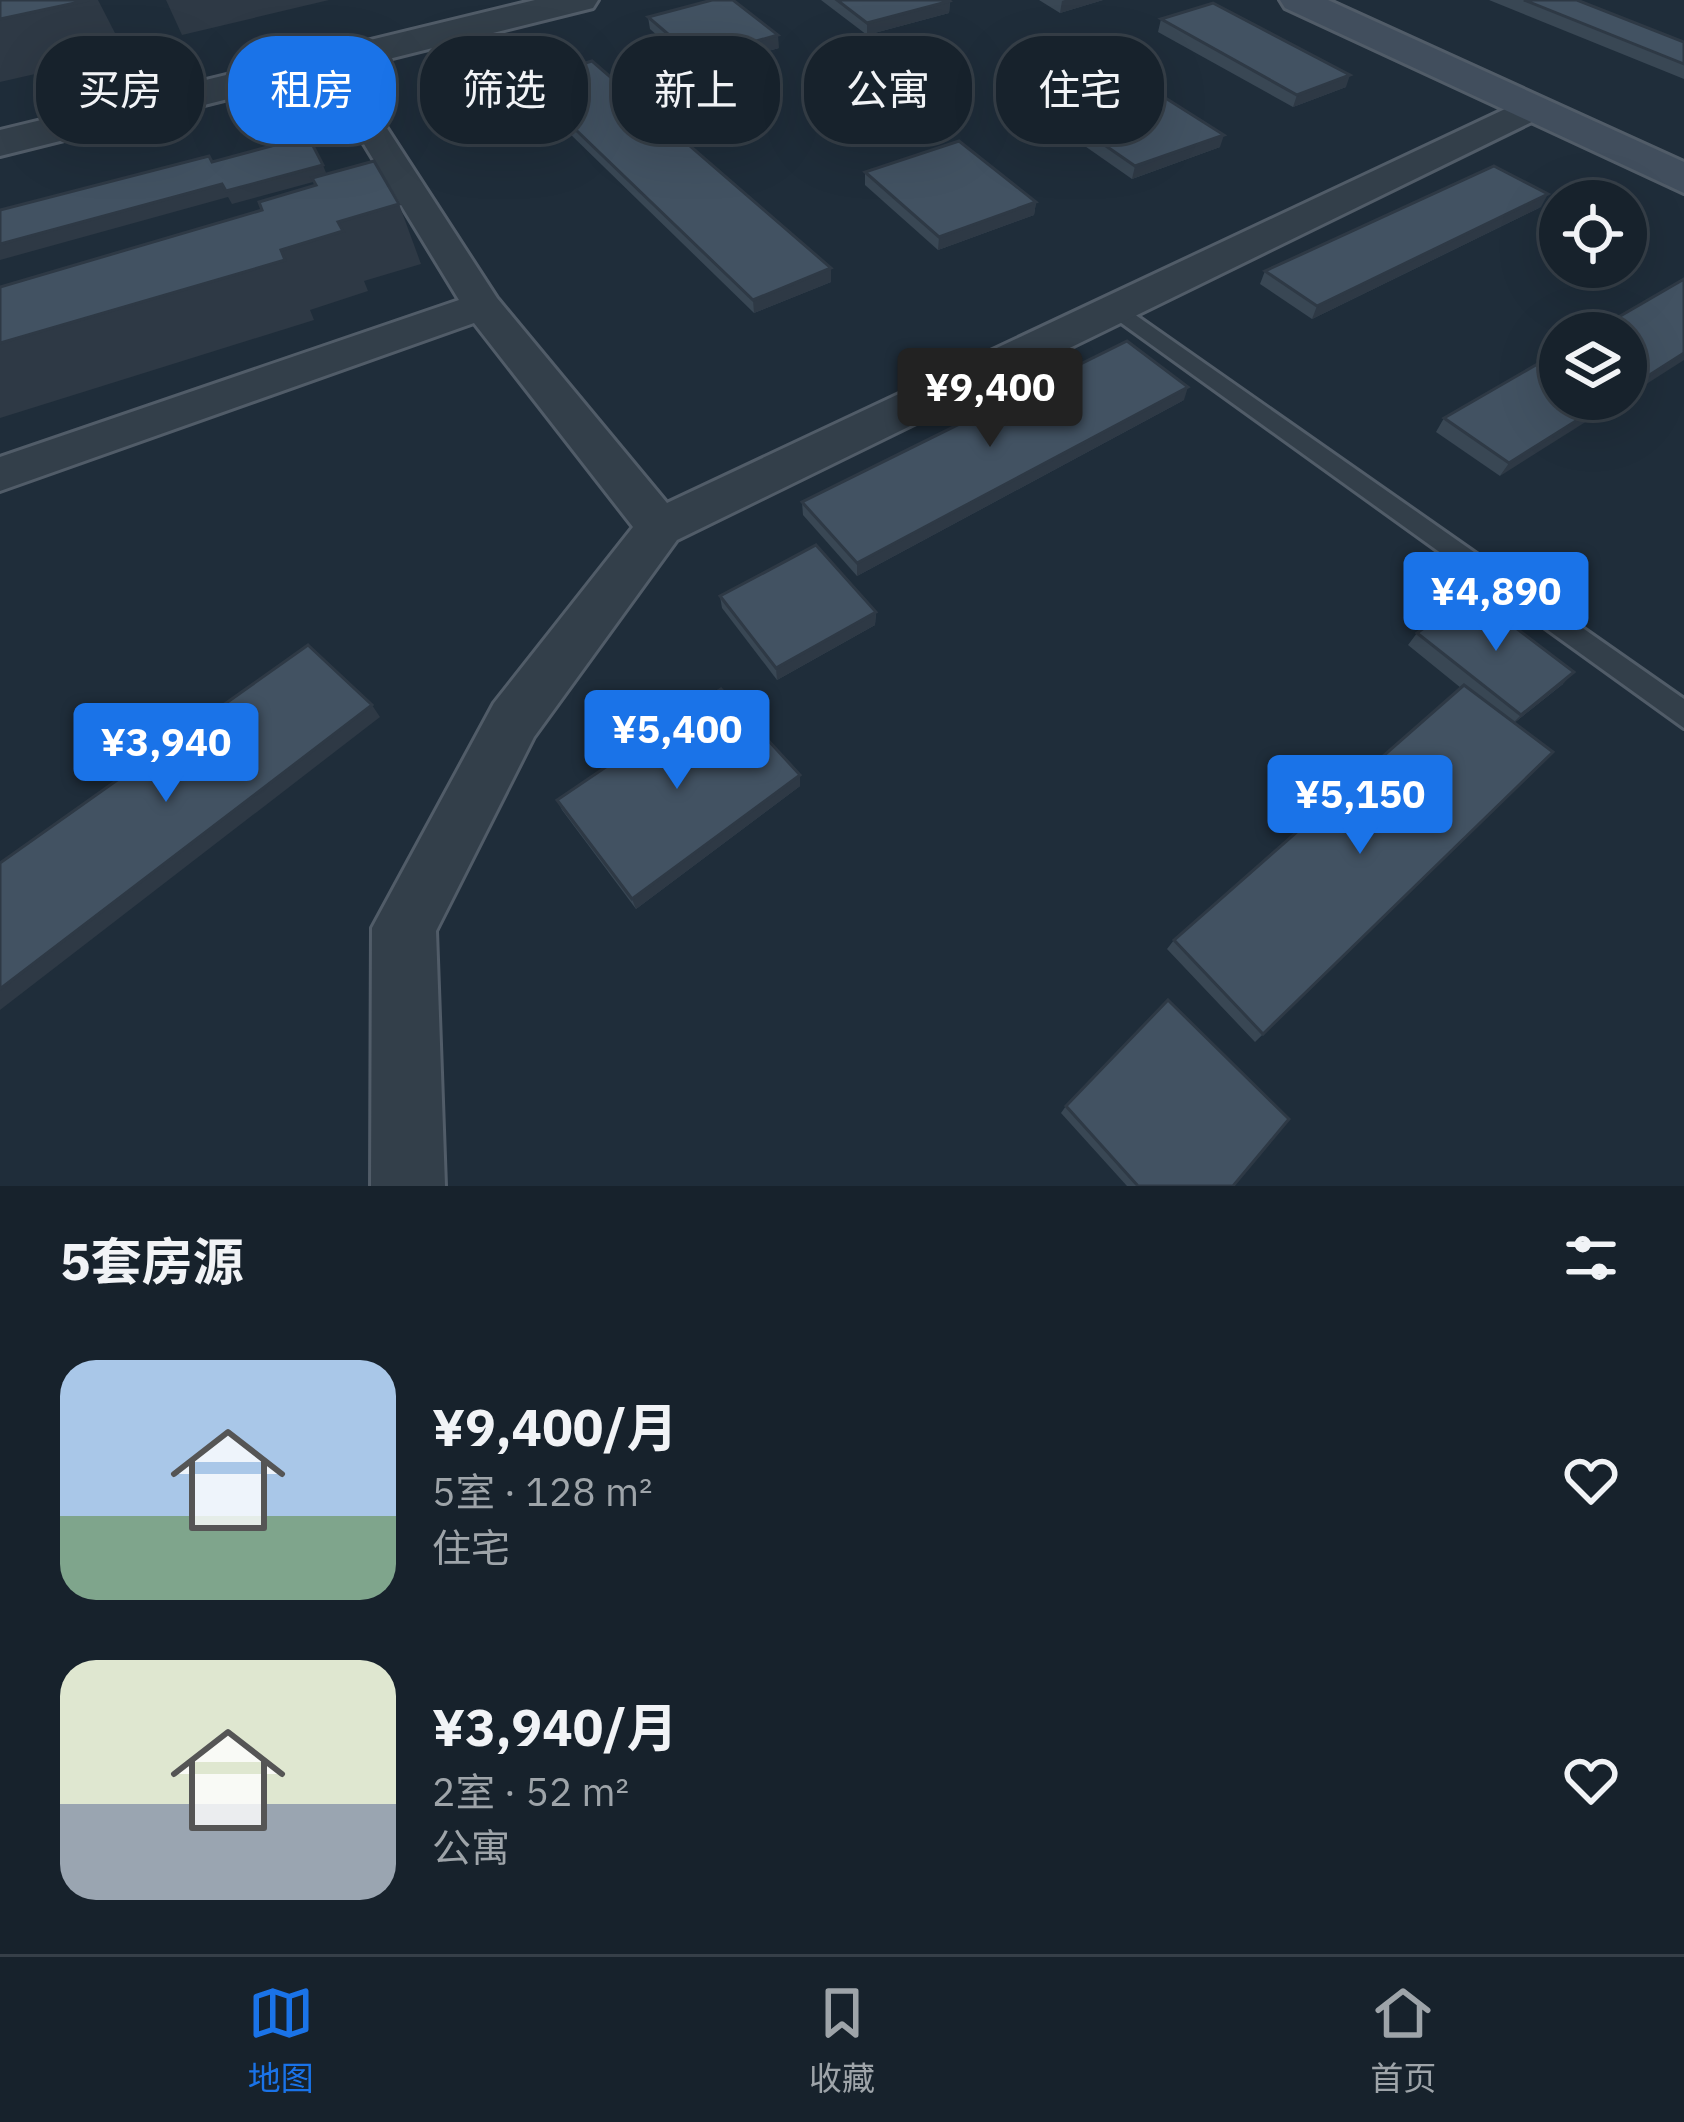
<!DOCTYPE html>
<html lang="zh">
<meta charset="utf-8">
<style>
body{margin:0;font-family:"IBM Plex Sans","Noto Sans SC",sans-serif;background:#242f38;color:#f1f3f6;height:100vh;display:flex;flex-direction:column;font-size:45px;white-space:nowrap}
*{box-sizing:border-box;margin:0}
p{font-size:39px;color:#9ea4a9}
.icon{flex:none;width:66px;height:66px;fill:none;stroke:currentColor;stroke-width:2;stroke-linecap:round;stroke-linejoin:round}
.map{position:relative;height:1186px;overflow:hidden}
.side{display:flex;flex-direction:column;background:#17222c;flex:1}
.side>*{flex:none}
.hud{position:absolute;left:36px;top:36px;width:1614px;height:108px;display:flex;gap:24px}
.buttons{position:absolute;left:1539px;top:180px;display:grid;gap:24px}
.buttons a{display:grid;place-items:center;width:108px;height:108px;border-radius:50%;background:#17222c;box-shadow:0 12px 48px #0002,0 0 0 3px #363f48;font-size:60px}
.price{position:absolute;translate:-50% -102px;padding:0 27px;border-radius:12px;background:#1a73e8;color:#fff;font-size:39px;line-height:78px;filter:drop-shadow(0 3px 6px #0008)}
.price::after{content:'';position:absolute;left:50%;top:72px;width:36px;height:27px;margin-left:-18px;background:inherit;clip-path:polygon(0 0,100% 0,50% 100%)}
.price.selected{background:#222;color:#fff}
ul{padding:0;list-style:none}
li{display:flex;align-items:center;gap:36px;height:300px;padding:0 60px}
li span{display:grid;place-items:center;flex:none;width:336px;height:240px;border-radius:36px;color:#555}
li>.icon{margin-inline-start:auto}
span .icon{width:144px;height:144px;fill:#fffc;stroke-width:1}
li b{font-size:51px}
h2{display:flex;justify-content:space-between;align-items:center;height:144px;padding:0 60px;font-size:51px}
.pill{padding:0 42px;border-radius:48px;background:#17222c;box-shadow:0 12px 48px #0002,0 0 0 3px #363f48;font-size:42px;line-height:108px}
.pill.selected{background:#1a73e8;color:#fff}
.menu{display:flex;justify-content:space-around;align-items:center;height:168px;border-top:3px solid #363f48;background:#17222c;font-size:33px;color:#9ea4a9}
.menu a{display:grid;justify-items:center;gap:6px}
.menu .selected{color:#1a73e8}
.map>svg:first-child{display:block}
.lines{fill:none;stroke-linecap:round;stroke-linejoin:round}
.service-casing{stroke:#515c68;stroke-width:6}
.minor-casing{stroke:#515c68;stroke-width:6}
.tertiary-casing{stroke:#515c68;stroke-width:6}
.secondary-casing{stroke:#515c68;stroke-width:6}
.service{fill:#333f4a;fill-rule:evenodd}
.minor{fill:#333f4a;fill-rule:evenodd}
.tertiary{fill:#333f4a;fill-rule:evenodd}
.secondary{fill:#414e5d;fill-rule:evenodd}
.wall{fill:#394754}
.shaded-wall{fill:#2e3945}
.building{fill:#425262;stroke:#2e3945;stroke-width:3}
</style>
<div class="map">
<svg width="1684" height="1186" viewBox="0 0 1684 1186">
<rect width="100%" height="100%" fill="#1f2d3a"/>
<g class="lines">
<defs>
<polygon id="service" points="1114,300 1684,699 1684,728 1106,312 1106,302"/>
<polygon id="minor" points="329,53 344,62 497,298 667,503 1520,102 1532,99 1548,109 1544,116 677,540 534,737 436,931 445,1186 371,1186 372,928 494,703 633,527 474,323 0,491 0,457 459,300 314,62"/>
<polygon id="tertiary" points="535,0 598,0 593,8 0,156 0,130"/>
<polygon id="secondary" points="1280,0 1328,0 1684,162 1684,193 1285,8"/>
</defs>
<use href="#service" class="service-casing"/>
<use href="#minor" class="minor-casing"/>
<use href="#tertiary" class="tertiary-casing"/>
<use href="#secondary" class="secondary-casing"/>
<use href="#service" class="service"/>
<use href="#minor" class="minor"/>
<use href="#tertiary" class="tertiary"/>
<use href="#secondary" class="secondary"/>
</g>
<g class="wall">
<polygon points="821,0 949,0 950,1 949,13 867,35"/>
<polygon points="1039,0 1103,0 1060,13"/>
<polygon points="1489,0 1577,0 1684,42 1684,79"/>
<polygon points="648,17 779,48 697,71 650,29"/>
<polygon points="1161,19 1346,87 1293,107 1158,32"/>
<polygon points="525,81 831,268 831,282 754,313 528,93"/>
<polygon points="1051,108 1220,147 1132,179 1049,121"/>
<polygon points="865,172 1036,202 1034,215 938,250 865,185"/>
<polygon points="1541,207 1312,319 1260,284 1265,271"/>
<polygon points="1560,399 1500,476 1436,432 1444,418"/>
<polygon points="1184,400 857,576 803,515 802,502"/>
<polygon points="720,596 876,612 875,625 777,680 722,608"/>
<polygon points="1417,633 1563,684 1514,723 1553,752 1255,1042 1167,949 1174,940 1461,688 1408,645"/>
<polygon points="800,786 636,909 562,810 557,800"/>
<polygon points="1066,1106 1233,1186 1127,1186 1061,1113"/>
</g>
<g class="shaded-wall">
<polygon points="89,0 98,0 116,35 123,54 0,82 0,19"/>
<polygon points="166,0 329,0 182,35"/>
<polygon points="1065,0 1103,0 1060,13 1062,1"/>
<polygon points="950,1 949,13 867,35 867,23"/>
<polygon points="778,35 779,48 697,71 696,58"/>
<polygon points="1350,75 1346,87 1293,107 1297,95"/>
<polygon points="1224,135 1220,147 1132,179 1135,166"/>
<polygon points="323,165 328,178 232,204 228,197 0,260 0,244 222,184"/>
<polygon points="1548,194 1541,207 1312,319 1317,306"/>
<polygon points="1036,202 1034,215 938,250 939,237"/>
<polygon points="399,204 421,264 364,281 368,291 310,310 314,320 0,418 0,343 281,250 338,222"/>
<polygon points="831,268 831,282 754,313 753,300"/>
<polygon points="1684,353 1684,360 1626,397 1626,390"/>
<polygon points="1188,387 1184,400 857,576 857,563"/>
<polygon points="1611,399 1622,399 1500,476 1509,463"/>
<polygon points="876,612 875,625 777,680 776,668"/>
<polygon points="1574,672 1563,684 1509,727 1521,715"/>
<polygon points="372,705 380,717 0,1010 0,989"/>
<polygon points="800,775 800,786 636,909 632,899"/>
</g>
<g class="building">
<polygon points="0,0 89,0 0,19"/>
<polygon points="712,0 733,0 778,35 696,58 648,17"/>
<polygon points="837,0 949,0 950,1 867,23"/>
<polygon points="1524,0 1577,0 1684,42 1684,64"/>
<polygon points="1213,3 1350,75 1297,95 1161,19"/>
<polygon points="592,61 831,268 753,300 525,81"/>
<polygon points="1137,80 1224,135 1135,166 1051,108"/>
<polygon points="308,136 323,165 226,191 222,184 0,244 0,210 209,156 212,162"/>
<polygon points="959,141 1036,202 939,237 865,172"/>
<polygon points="374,161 399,204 338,222 343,231 281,250 285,260 0,343 0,287 262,210 259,202 316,185 312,178"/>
<polygon points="1494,166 1548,194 1317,306 1265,271"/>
<polygon points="1684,279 1684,353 1626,390 1626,333 1591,333"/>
<polygon points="1127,341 1188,387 857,563 802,502"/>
<polygon points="1560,351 1560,399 1611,399 1509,463 1444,418"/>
<polygon points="816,545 876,612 776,668 720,596"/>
<polygon points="1471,594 1574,672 1521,715 1417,633"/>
<polygon points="308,645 372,705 0,989 0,863"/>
<polygon points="1464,685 1553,752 1263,1034 1174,940"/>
<polygon points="721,689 800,775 632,899 557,800"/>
<polygon points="1168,1000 1289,1119 1233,1186 1138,1186 1066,1106"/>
</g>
</svg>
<div class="buttons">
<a><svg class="icon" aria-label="locate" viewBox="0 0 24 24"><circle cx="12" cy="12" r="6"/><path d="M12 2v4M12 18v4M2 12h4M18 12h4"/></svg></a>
<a><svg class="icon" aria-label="layers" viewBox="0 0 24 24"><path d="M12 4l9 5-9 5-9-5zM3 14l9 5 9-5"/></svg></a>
</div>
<b class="price selected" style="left:990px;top:450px">¥9,400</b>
<b class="price" style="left:1496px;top:654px">¥4,890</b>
<b class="price" style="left:677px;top:792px">¥5,400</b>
<b class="price" style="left:166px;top:805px">¥3,940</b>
<b class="price" style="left:1360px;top:857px">¥5,150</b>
<div class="hud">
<a class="pill">买房</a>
<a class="pill selected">租房</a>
<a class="pill">筛选</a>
<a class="pill">新上</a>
<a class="pill">公寓</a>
<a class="pill">住宅</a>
</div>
</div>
<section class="side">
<h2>5套房源<svg class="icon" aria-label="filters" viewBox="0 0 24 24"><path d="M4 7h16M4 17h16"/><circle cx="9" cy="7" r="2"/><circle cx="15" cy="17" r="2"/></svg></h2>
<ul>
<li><span style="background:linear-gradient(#a9c7e8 65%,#7fa58c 0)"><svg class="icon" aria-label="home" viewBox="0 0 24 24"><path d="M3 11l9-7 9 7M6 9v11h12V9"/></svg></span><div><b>¥9,400/月</b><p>5室 · 128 m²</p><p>住宅</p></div><svg class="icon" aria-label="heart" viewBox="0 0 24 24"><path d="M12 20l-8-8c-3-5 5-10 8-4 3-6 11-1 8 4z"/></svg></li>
<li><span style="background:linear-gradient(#dfe7d0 60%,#9aa5b1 0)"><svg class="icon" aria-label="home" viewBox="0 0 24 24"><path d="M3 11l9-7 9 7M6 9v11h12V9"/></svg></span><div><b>¥3,940/月</b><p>2室 · 52 m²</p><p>公寓</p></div><svg class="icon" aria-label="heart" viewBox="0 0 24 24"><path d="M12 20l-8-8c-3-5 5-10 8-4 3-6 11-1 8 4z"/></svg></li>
</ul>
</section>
<nav class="menu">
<a class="selected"><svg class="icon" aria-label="map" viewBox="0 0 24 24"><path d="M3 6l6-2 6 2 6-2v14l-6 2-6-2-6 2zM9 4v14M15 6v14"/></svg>地图</a>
<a><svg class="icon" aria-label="saved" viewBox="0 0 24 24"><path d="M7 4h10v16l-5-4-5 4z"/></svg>收藏</a>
<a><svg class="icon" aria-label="home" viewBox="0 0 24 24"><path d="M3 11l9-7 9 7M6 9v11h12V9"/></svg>首页</a>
</nav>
